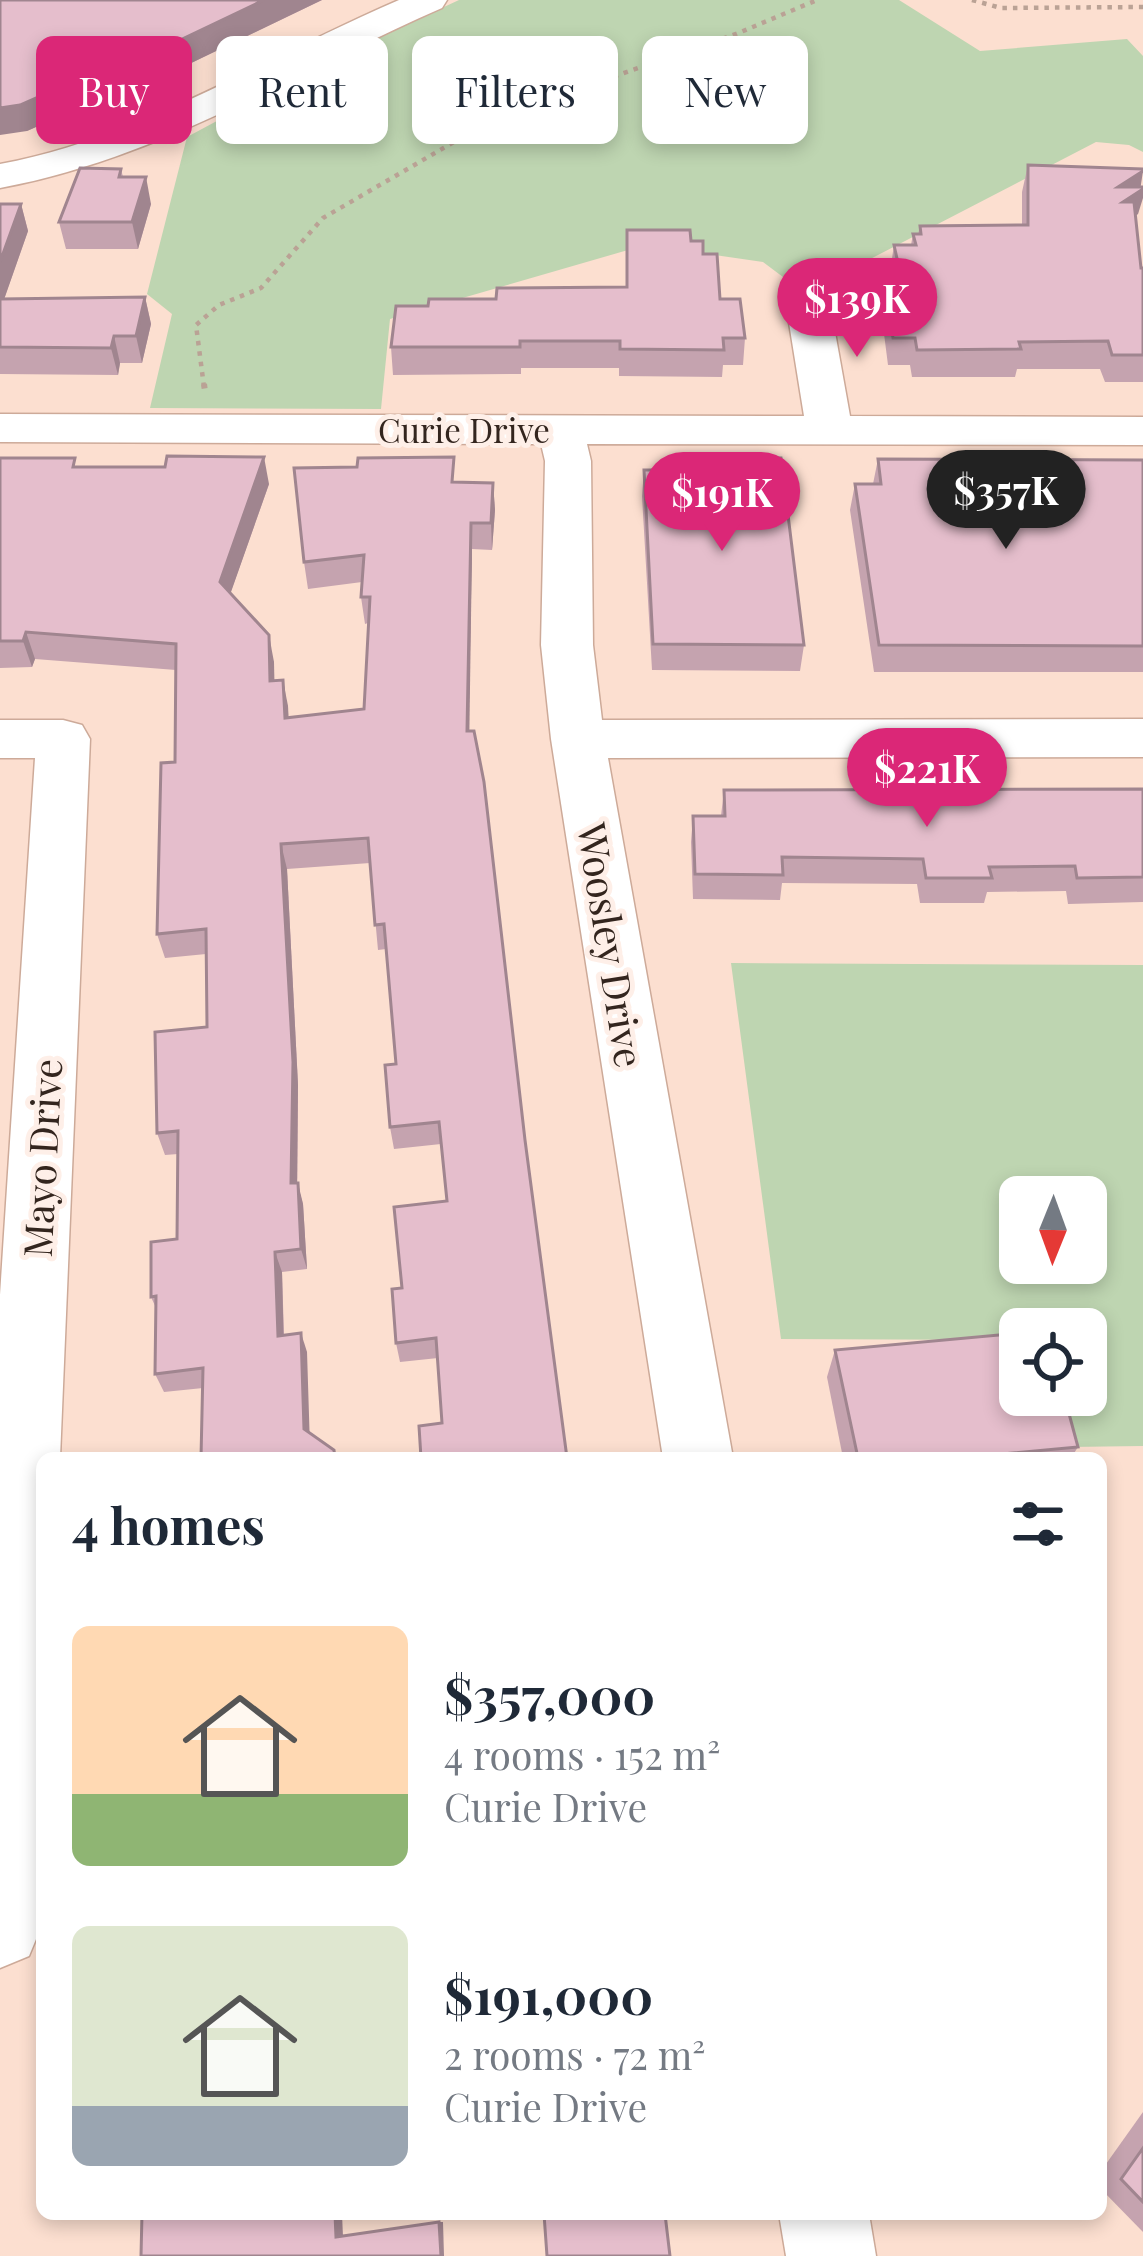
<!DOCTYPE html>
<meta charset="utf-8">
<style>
body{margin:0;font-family:"Playfair Display",serif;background:#f6f6f7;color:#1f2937;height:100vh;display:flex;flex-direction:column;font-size:45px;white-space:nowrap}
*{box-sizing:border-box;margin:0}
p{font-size:39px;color:#747a83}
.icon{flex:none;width:66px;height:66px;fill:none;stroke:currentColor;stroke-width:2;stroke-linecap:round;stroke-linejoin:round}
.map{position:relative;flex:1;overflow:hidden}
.sheet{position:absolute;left:36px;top:1452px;width:1071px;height:768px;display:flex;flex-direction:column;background:#fff;border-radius:18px;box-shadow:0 6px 18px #0003}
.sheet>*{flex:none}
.guide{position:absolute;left:36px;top:36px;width:1071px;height:108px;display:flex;gap:24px}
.needle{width:78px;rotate:181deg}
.tools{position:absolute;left:999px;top:1176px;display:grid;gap:24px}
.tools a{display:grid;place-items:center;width:108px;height:108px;border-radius:18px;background:#fff;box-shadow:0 6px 18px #0003;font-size:60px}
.price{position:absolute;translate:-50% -102px;padding:0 27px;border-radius:42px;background:#db2777;color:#fff;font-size:39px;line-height:78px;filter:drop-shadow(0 3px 6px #0008)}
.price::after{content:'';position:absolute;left:50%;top:72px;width:36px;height:27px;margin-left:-18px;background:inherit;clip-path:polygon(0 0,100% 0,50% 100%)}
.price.active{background:#222;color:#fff}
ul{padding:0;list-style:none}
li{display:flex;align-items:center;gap:36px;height:300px;padding:0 36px}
li span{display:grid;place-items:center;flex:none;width:336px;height:240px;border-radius:18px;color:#555}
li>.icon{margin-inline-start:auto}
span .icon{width:144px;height:144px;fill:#fffc;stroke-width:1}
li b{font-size:51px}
h2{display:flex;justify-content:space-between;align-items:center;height:144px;padding:0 36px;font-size:51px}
.chip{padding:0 42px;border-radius:18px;background:#fff;box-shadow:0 6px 18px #0003;font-size:42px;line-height:108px}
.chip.active{background:#db2777;color:#fff}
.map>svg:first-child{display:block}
.green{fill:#bed5b1;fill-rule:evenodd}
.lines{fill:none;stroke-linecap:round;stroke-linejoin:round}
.minor-casing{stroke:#cdaa99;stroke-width:3}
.path-far1{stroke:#baa295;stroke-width:4.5;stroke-dasharray:4.5 6;stroke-linecap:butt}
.path{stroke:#baa295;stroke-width:6;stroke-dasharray:4.5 8;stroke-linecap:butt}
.minor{fill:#fff;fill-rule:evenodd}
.wall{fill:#c5a3af}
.shaded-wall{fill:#a0858f}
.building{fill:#e5becc;stroke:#a0858f;stroke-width:3}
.labels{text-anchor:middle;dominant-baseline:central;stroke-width:10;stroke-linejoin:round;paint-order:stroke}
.far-street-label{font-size:33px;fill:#33251e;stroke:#feefe8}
.street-label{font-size:39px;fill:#33251e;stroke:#feefe8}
</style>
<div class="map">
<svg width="1143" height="2256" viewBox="0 0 1143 2256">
<rect width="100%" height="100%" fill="#fcdfd0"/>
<g class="green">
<polygon points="459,0 899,0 980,51 1127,39 1143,56 1143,152 1129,145 1096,142 824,283 791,283 763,262 701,253 628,250 390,319 381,409 150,408 172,314 147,294 187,137 332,59"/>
<path d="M731,963l412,2v481l-75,1 -8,-52h26v-66h-66v11l-239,-1zM1020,1197h66v66h-66z"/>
</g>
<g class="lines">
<defs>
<g id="minor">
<path d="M399,0h48l-5,8c-146,64 -284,151 -442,180v-24c142,-26 268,-108 399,-164z"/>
<polygon points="808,291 823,295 830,304 850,416 1143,417 1143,445 587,444 591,461 593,645 602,720 1143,719 1143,757 608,758 733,1458 663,1458 551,739 541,645 545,461 541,444 0,442 0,414 804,416 786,304 793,295"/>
<polygon points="0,720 63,720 82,725 90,739 60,1458 42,1458 41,1927 29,1956 0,1968 0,1295 35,758 0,758"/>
<polygon points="779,2214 869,2214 876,2256 786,2256"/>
</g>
</defs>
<use href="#minor" class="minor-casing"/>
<g class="path-far1">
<polyline points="972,0 1001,8 1143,7"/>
<polyline points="204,387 196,325 219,305 261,288 323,218 497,117 736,34 817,0"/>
</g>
<polyline class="path" points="204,384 205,391"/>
<use href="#minor" class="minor"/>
</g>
<g class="wall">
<polygon points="0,0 322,0 100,107 92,102 27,131"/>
<polygon points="1028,165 1141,187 1138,214 1136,215 1141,268 1143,268 1143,382 1105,382 1100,369 1017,369 1015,377 912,377 910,365 888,365 883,326 887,299 895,299 890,272 894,245 911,245 913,234 918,234 920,226 1022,225 1022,192"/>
<polygon points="121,169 123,177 151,204 138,249 66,249 59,222"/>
<polygon points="0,204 21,204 28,231 4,299 145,297 151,324 142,363 120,363 118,375 0,374"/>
<polygon points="627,230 691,241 703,254 720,299 745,338 743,365 723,365 722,377 619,376 619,368 521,368 521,374 393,375 391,347 496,299 626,287"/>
<polygon points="683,457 804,645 800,671 652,670 642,496 644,470 682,470"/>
<polygon points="0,458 78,467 269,484 230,594 274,662 274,681 288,706 288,717 364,709 368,623 365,624 361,597 362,582 308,589 304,562 456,482 493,483 495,510 492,550 472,549 442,1423 438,1358 400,1362 396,1343 402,1288 447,1201 441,1144 394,1149 390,1127 396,1064 386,949 378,950 370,863 287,869 298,1085 297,1183 303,1204 307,1269 282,1272 284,1335 307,1352 203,1388 164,1392 155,1374 156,1308 151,1297 177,1239 178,1154 165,1155 157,1133 207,1027 206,954 165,958 157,934 175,762 176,670 35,659 32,667 0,668"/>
<polygon points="878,459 1143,460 1143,672 874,672 850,510 855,484 873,484"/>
<polygon points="1143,789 1143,902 1068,904 1066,891 987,892 984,903 920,903 917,884 782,883 780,900 693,899 691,842 693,816 721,816 724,790"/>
<polygon points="835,1350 1078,1447 1071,1458 843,1458 827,1377"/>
<polygon points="1143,2112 1143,2232 1101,2189 1101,2171"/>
</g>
<g class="shaded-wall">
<polygon points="264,0 322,0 100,107 94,81"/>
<polygon points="86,76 92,102 27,131 0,135 0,108"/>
<polygon points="1143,171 1140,191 1143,189 1143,198 1138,214 1115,229 1118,187"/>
<polygon points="146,177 151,204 138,249 132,222"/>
<polygon points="21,204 28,231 0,311 0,262"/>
<polygon points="145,297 151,324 142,363 136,336"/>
<polygon points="114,336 120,363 118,375 111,348"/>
<polygon points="264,457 269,484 225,609 220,582"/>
<polygon points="493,483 495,510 492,550 491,523"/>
<polygon points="471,523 472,549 469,757 467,731"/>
<polygon points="26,632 35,659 32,667 23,641"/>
<polygon points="269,635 274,662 275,708 270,681"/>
<polygon points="283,680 288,706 290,744 285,718"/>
<polygon points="281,844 287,869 298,1085 297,1205 291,1183"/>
<polygon points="298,1183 303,1204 307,1269 301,1249"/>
<polygon points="275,1252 282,1272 284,1355 278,1336"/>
<polygon points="301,1333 307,1352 310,1447 304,1429"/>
<polygon points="335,2214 342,2214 343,2237 336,2237"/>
<polygon points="439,2222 443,2222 444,2256 441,2256"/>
</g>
<g class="building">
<polygon points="0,0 264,0 94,81 86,76 20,105 0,108"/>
<polygon points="1028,165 1143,169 1143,171 1118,187 1143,187 1143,189 1123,202 1134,202 1141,268 1143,268 1143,355 1112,355 1108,341 1019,342 1021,349 917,350 915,338 893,338 887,299 906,299 894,245 916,245 913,234 921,234 920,226 1028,225"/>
<polygon points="80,168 121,169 119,177 146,177 132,222 59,222"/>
<polygon points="0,204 21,204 0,262"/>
<polygon points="627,230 690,230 691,241 703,241 703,254 717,254 720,299 740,299 745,338 723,338 724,350 620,349 620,341 520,341 520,347 391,347 396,306 428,306 429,299 496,299 497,288 627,287"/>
<polygon points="145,297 136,336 114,336 111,348 0,347 0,299"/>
<polygon points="167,456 264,457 220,582 269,635 270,681 283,680 285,718 364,709 370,597 361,597 364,555 304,562 294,468 357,467 358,458 454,457 452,482 493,483 491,523 471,523 467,731 474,731 484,782 525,1140 567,1458 421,1458 419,1426 442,1423 436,1338 396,1343 392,1289 402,1288 394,1207 447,1201 439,1122 390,1127 385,1065 396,1064 384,924 375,925 368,838 281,844 293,1062 291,1183 298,1183 301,1249 275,1252 278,1336 301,1333 304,1429 334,1450 335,1458 201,1458 203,1368 155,1374 156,1296 151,1297 151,1242 177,1239 178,1131 157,1133 155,1032 207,1027 206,929 157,934 161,763 175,762 176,644 26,632 23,641 0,641 0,458 75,458 73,467 165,467"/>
<polygon points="683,457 781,458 804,645 653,644 644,470 683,470"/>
<polygon points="878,459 1143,460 1143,646 879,645 855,484 881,484"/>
<polygon points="1143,789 1143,877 1077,878 1075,866 989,867 992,878 926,878 923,859 782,857 783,875 695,874 693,816 725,816 724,790"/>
<polygon points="1020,1333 1020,1395 1064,1395 1078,1447 959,1458 858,1458 835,1350"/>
<polygon points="1143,2148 1143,2202 1121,2179"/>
<polygon points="142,2214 335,2214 336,2237 439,2222 441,2256 141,2256"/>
<polygon points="544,2214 665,2214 670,2256 547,2256"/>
</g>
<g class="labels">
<g class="far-street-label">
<text x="464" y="429">Curie Drive</text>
</g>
<g class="street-label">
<text transform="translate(612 945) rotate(81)">Woosley Drive</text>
<text transform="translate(41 1158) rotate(-87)">Mayo Drive</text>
</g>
</g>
</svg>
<div class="tools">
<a><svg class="needle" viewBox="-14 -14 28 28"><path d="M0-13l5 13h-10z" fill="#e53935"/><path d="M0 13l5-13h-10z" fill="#747a83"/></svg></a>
<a><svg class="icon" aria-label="locate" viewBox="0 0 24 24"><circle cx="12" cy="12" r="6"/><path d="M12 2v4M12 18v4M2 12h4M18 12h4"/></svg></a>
</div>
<b class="price" style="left:857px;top:360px">$139K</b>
<b class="price active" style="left:1006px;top:552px">$357K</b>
<b class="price" style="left:722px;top:554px">$191K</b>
<b class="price" style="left:927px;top:830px">$221K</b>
<div class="guide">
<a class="chip active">Buy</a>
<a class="chip">Rent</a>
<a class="chip">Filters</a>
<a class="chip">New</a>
</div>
<section class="sheet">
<h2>4 homes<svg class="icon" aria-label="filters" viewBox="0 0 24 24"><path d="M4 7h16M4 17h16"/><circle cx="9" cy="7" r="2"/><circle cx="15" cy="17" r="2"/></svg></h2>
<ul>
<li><span style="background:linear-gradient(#ffd9b3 70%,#8fb573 0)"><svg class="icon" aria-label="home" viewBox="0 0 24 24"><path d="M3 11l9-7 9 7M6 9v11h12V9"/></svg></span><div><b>$357,000</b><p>4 rooms · 152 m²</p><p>Curie Drive</p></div></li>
<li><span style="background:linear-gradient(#dfe7d0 75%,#9aa5b1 0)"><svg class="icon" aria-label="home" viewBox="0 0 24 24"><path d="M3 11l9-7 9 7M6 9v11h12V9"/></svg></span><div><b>$191,000</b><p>2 rooms · 72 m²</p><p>Curie Drive</p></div></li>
</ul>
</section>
</div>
